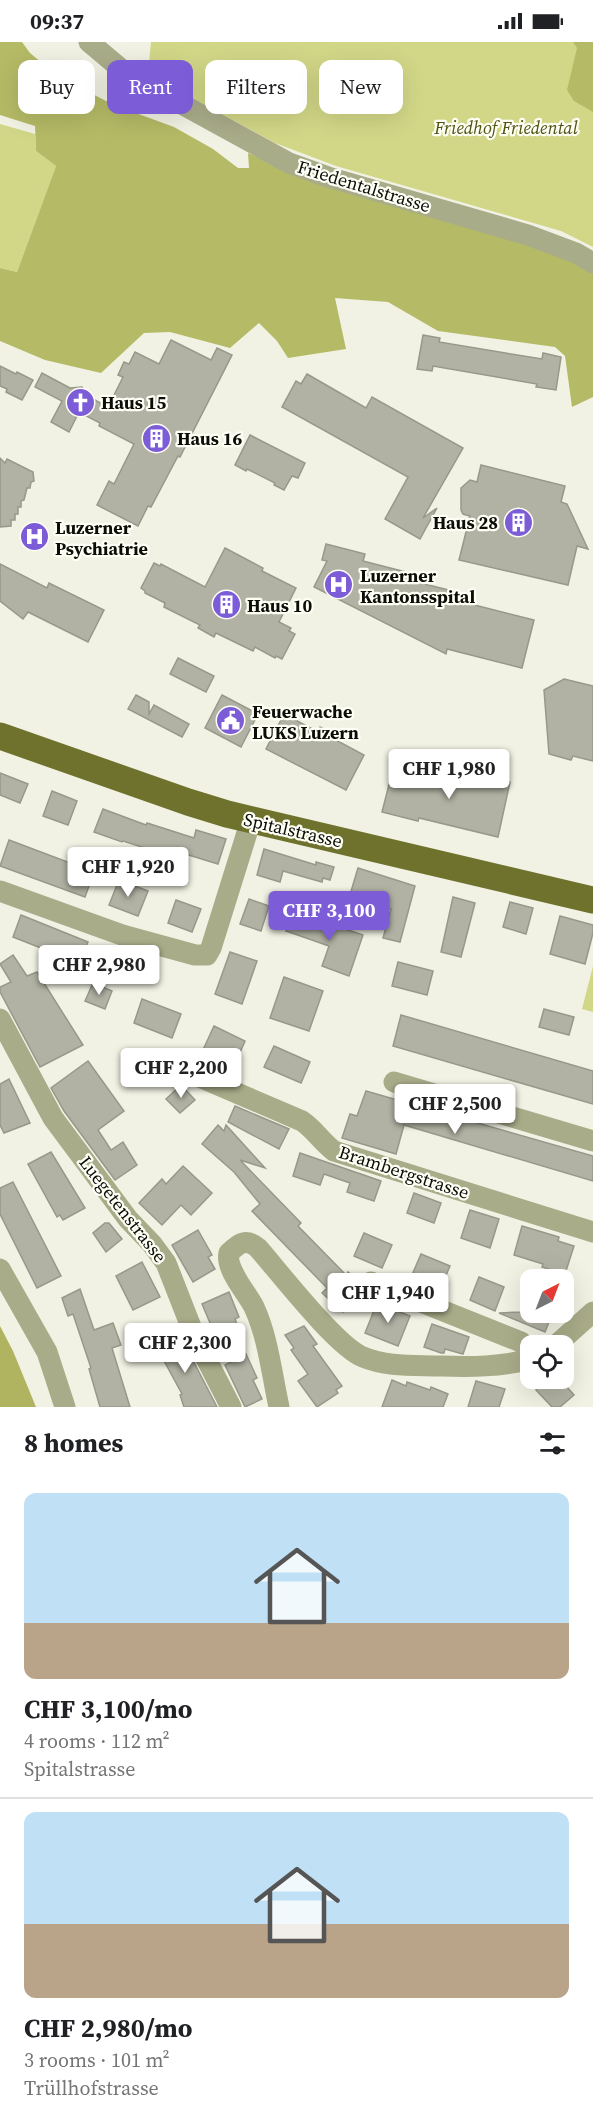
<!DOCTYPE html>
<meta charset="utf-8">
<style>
body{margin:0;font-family:"Source Serif 4",serif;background:#f6f6f6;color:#202124;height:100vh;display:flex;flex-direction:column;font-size:22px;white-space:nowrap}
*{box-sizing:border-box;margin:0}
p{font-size:20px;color:#757577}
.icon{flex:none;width:33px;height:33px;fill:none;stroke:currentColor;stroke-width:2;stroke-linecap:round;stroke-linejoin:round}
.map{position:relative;height:1365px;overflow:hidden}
.side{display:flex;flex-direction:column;background:#fff;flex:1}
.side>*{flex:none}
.hud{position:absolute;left:18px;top:18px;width:558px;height:54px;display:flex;gap:12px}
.needle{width:39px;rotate:42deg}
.buttons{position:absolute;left:520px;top:1227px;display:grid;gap:12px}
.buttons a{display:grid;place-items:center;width:54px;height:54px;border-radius:12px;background:#fff;box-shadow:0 6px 24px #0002;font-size:30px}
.price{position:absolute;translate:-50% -51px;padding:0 14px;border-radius:6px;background:#fff;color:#222;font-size:20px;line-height:39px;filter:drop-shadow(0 2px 3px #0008)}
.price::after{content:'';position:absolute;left:50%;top:36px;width:18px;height:14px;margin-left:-9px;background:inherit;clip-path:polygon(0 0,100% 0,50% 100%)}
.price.current{background:#7c5dd7;color:#fff}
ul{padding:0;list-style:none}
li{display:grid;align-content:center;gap:12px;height:318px;padding:0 24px}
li+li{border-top:2px solid #e0e0e0}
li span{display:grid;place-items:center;height:186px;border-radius:12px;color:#555}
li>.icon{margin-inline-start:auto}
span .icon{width:108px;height:108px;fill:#fffc;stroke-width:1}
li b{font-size:26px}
h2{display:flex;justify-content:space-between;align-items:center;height:72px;padding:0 24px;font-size:26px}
.tag{padding:0 21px;border-radius:12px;background:#fff;box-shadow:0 6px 24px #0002;font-size:21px;line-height:54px}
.tag.current{background:#7c5dd7;color:#fff}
.status{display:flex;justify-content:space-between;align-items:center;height:42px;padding:0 30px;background:#fff;direction:ltr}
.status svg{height:16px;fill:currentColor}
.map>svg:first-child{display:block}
.green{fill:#d2d787}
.forest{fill:#b5ba66}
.water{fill:#b0b460}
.building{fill:#b1b2a3;stroke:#96988a;stroke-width:1.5}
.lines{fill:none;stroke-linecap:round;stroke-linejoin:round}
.minor{stroke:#a9ac89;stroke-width:21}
.major{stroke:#6f722d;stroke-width:27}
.labels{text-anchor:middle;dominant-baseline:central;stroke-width:4.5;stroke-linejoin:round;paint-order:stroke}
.park-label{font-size:18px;font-style:italic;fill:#505213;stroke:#fefff5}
.street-label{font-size:18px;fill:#0d0d08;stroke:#fefff5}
.poi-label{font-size:18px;font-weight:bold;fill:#0d0d08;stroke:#fefff5;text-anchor:start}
</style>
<div class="status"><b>09:37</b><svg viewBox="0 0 49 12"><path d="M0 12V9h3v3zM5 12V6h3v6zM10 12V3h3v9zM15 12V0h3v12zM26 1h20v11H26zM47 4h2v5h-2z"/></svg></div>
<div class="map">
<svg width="593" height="1365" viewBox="0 0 593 1365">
<rect width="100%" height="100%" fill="#f1f2e3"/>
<g class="green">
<polygon points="151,0 593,0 593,205 561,189 336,124 275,101 148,32"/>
<polygon points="0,82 35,92 36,109 56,124 17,230 0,226"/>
<polygon points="593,924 593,970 582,967"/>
</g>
<g class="forest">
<polygon points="0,0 22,0 30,11 59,35 114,63 174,85 213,107 238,126 249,126 248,111 264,118 567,215 593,230 593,355 572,365 565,314 555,305 438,289 388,260 335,256 346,307 288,316 277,299 259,281 230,306 170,290 144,291 101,331 45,318 0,299 0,226 17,230 56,124 36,109 35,84 0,73"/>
<polygon points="573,0 593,0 593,70 574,59 567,48 577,6"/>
</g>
<polygon class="water" points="0,1284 13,1309 36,1365 0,1365"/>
<g class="building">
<polygon points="423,293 440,296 439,300 542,317 543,311 561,315 556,348 536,345 537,342 433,324 432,329 417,327"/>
<polygon points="171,298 211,318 217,306 232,313 180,415 178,414 151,465 148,464 138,484 97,463 109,439 114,442 134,402 99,384 100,381 79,370 69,390 51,380 62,359 35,345 42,331 70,346 82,345 87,354 108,365 123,335 118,333 124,320 129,322 135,310 159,322"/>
<polygon points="0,324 16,332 17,330 33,338 22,358 6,350 7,347 0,344"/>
<polygon points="307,332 366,366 372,355 463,406 423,476 437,466 420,497 385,477 408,435 282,365 296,339 301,342"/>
<polygon points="250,393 305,421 298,436 292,434 284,448 274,443 275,441 247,427 246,429 235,423"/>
<polygon points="0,416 5,421 7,417 33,430 34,439 31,440 30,446 27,446 24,458 21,459 21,465 18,465 18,472 15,472 15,478 11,478 11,484 0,485"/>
<polygon points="481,423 565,444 561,460 567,462 588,507 577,504 568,543 459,518 470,474 463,472 461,468 461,446 470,438 477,440"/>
<polygon points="326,502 365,512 363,519 410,531 408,538 453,549 451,557 534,578 522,626 447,607 446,612 314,545 327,519 322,518"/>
<polygon points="225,506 263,526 262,529 296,546 279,580 291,586 289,589 295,592 282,617 276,614 275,616 255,605 253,609 216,591 214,595 198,586 200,583 164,565 165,561 145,551 145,549 141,546 154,521 160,524 161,522 205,545"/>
<polygon points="0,522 47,546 49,541 104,568 88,600 28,570 23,577 0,559"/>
<polygon points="178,616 214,634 206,650 170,632"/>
<polygon points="564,637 593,644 593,719 573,714 571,718 549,712 544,648"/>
<polygon points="136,653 149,660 149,672 154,663 189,682 182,695 128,667"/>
<polygon points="222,653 258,672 241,705 205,686"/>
<polygon points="284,672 318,690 320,685 334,692 332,696 364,713 346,748 266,707"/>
<polygon points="450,726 510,740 498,795 419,776 418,779 382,770 393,727 447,741"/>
<polygon points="0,731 28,742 20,761 0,753"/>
<polygon points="52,749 77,759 68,783 43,774"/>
<polygon points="103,767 146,783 147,781 194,796 196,788 226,797 218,822 169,807 167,813 123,799 122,800 94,790"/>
<polygon points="9,798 94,830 85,855 0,824"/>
<polygon points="264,807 316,823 316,820 334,825 330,838 323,836 322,840 283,829 280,840 257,833"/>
<polygon points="358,826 415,844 400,900 383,896 391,867 349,856"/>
<polygon points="119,838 148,849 138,874 109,863"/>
<polygon points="453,855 475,861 461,915 441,910"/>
<polygon points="249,857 269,864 261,889 240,882"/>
<polygon points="176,858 201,867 192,890 168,881"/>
<polygon points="510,860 533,866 526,892 503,885"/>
<polygon points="292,870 335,886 336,884 363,893 349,934 322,924 329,904 286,889"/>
<polygon points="21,873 88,900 79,921 13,895"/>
<polygon points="560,874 593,883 593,891 585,922 550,912"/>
<polygon points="230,910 257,919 242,962 215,952"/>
<polygon points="13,913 27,934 37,930 83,1003 40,1025 0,950 0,945 11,940 0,922"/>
<polygon points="398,920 433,929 427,953 392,944"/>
<polygon points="284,935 323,949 309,989 270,976"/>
<polygon points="93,941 112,949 105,967 85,959"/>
<polygon points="142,957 181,972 172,996 134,981"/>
<polygon points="544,967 574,975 569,993 539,985"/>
<polygon points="401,973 593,1029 593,1062 393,1004"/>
<polygon points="214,984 245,999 234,1024 202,1010"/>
<polygon points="274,1004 310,1020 301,1041 264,1025"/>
<polygon points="88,1019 124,1069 98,1088 111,1108 123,1100 137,1123 115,1138 64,1069 51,1046"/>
<polygon points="9,1037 30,1081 4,1091 0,1083 0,1042"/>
<polygon points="181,1043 195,1058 180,1071 166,1057"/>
<polygon points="366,1049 593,1114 593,1139 404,1083 396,1112 342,1096 350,1072 357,1074"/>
<polygon points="235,1064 289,1087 279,1107 228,1080"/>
<polygon points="218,1083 224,1089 226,1083 265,1126 240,1118 301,1181 298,1184 346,1233 348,1230 359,1240 358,1245 363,1250 343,1270 340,1267 338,1269 329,1261 331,1259 322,1251 327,1246 252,1169 260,1162 234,1130 202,1102"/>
<polygon points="51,1110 85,1166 63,1178 60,1173 57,1175 28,1122"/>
<polygon points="300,1111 381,1139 374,1159 347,1150 350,1141 324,1132 320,1143 293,1134"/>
<polygon points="183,1124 212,1151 191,1173 181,1163 162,1183 139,1161 162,1137 166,1142"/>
<polygon points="13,1140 61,1234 37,1246 0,1172 0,1146"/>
<polygon points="414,1151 441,1161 434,1181 407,1171"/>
<polygon points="470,1168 499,1177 490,1206 461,1196"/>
<polygon points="105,1181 109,1181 122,1197 106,1210 93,1191"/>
<polygon points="522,1184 559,1195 558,1199 574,1204 565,1232 542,1225 543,1222 514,1213"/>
<polygon points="198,1188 212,1213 208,1215 215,1227 193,1240 172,1203"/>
<polygon points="364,1191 392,1203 382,1226 354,1214"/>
<polygon points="421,1212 450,1224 441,1245 412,1233"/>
<polygon points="142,1220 160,1255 133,1268 116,1234"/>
<polygon points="479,1235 504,1245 495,1269 470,1258"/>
<polygon points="80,1247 94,1288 113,1281 121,1303 112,1306 130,1365 100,1365 89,1327 91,1326 73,1272 68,1274 62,1256"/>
<polygon points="531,1247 531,1270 553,1270 545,1290 499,1271 521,1270"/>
<polygon points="229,1250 239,1275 235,1277 240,1290 218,1300 202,1262"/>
<polygon points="377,1261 410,1274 398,1304 365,1291"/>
<polygon points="432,1282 469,1295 463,1312 445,1307 444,1311 441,1311 424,1305"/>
<polygon points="304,1284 317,1302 313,1304 342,1344 336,1348 338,1351 317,1365 298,1339 308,1332 291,1308 294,1306 285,1293"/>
<polygon points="180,1291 184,1301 217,1365 184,1365 180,1353 182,1352 156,1304"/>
<polygon points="246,1312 257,1336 253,1338 262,1357 245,1365 225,1323"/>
<polygon points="549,1336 559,1336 574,1353 560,1365 552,1365 536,1348"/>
<polygon points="392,1338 406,1344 407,1340 430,1348 431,1345 448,1352 443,1365 382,1365"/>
<polygon points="476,1339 505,1347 499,1365 468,1365"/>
</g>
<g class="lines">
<g class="minor">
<polyline points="89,0 127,32 289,121 328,135 528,193 576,211 593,221"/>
<polyline points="0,849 122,893 195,913 207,913 211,906 251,778"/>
<polyline points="0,977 53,1076 128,1177 152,1202 166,1221 195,1295 231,1365"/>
<path d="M195,1033l107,46c12,8 20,21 32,30l259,81"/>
<polyline points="394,1040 593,1099"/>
<polyline points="0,1227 47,1310 65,1365"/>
<polyline points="371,1240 521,1300 531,1311"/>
<polyline points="555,1304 593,1270"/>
<path d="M279,1365c-7,-32 -11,-70 -25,-100 -7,-14 -29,-38 -25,-54 10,-10 17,-15 29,-5 21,24 79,99 105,109 24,10 51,8 77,9 31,1 61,1 91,-7"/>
</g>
<polyline class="major" points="0,694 188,760 227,772 593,858"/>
</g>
<defs>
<symbol id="church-disc" viewBox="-11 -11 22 22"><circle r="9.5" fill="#7c5dd7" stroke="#fefff5"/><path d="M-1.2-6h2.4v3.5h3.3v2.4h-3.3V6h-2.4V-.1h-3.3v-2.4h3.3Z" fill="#fff"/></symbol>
<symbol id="building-disc" viewBox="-11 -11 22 22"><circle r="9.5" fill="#7c5dd7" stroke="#fefff5"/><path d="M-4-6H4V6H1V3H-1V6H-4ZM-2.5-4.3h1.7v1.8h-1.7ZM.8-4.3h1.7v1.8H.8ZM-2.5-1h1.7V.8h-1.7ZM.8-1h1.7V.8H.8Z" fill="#fff"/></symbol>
<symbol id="hospital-disc" viewBox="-11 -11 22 22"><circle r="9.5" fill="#7c5dd7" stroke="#fefff5"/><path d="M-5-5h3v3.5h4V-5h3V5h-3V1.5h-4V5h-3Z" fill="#fff"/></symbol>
<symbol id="civic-disc" viewBox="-11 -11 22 22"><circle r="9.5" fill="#7c5dd7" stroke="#fefff5"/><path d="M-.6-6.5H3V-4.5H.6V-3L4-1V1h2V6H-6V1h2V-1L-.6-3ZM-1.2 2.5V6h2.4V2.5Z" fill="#fff"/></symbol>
</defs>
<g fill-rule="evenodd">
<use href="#church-disc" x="64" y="344" width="33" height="33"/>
<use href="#building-disc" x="140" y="380" width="33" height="33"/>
<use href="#building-disc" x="502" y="464" width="33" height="33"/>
<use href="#hospital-disc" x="18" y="478" width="33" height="33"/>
<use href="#hospital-disc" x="322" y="526" width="33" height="33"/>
<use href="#building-disc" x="210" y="546" width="33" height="33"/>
<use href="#civic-disc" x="214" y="662" width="33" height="33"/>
</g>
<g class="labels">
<g class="park-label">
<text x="506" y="85">Friedhof Friedental</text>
</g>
<g class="street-label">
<text transform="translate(364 144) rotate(17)">Friedentalstrasse</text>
<text transform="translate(293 788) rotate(13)">Spitalstrasse</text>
<text transform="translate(404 1130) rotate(18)">Brambergstrasse</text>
<text transform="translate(123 1167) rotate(52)">Luegetenstrasse</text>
</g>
<g class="poi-label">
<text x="101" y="360">Haus 15</text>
<text x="177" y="396">Haus 16</text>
<text x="498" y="480" text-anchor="end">Haus 28</text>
<text x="55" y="485">Luzerner<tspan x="55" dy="21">Psychiatrie</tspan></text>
<text x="360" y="533">Luzerner<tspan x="360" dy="21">Kantonsspital</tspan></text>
<text x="247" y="563">Haus 10</text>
<text x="252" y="669">Feuerwache<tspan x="252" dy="21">LUKS Luzern</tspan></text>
</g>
</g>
</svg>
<div class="buttons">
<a><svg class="needle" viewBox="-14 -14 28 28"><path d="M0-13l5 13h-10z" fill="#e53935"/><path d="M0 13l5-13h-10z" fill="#757577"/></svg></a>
<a><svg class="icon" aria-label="locate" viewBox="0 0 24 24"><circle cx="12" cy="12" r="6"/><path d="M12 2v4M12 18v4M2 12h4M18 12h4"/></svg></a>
</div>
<b class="price" style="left:449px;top:758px">CHF 1,980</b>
<b class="price" style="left:128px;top:856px">CHF 1,920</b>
<b class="price current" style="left:329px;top:900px">CHF 3,100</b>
<b class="price" style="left:99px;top:954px">CHF 2,980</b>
<b class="price" style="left:181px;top:1057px">CHF 2,200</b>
<b class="price" style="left:455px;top:1093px">CHF 2,500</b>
<b class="price" style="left:388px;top:1282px">CHF 1,940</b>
<b class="price" style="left:185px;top:1332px">CHF 2,300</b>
<div class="hud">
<a class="tag">Buy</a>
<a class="tag current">Rent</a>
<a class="tag">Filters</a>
<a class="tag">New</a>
</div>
</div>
<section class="side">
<h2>8 homes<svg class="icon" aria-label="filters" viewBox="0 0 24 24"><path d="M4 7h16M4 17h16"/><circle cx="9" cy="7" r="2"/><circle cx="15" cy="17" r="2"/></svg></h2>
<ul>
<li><span style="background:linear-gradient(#bfe0f5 70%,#b9a48a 0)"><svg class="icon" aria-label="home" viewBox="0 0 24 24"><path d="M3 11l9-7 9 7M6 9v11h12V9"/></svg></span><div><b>CHF 3,100/mo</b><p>4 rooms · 112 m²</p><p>Spitalstrasse</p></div></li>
<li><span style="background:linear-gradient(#bfe0f5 60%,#b9a48a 0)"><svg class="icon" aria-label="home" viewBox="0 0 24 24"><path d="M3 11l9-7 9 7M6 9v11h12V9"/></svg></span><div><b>CHF 2,980/mo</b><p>3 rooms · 101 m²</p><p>Trüllhofstrasse</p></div></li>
</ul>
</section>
